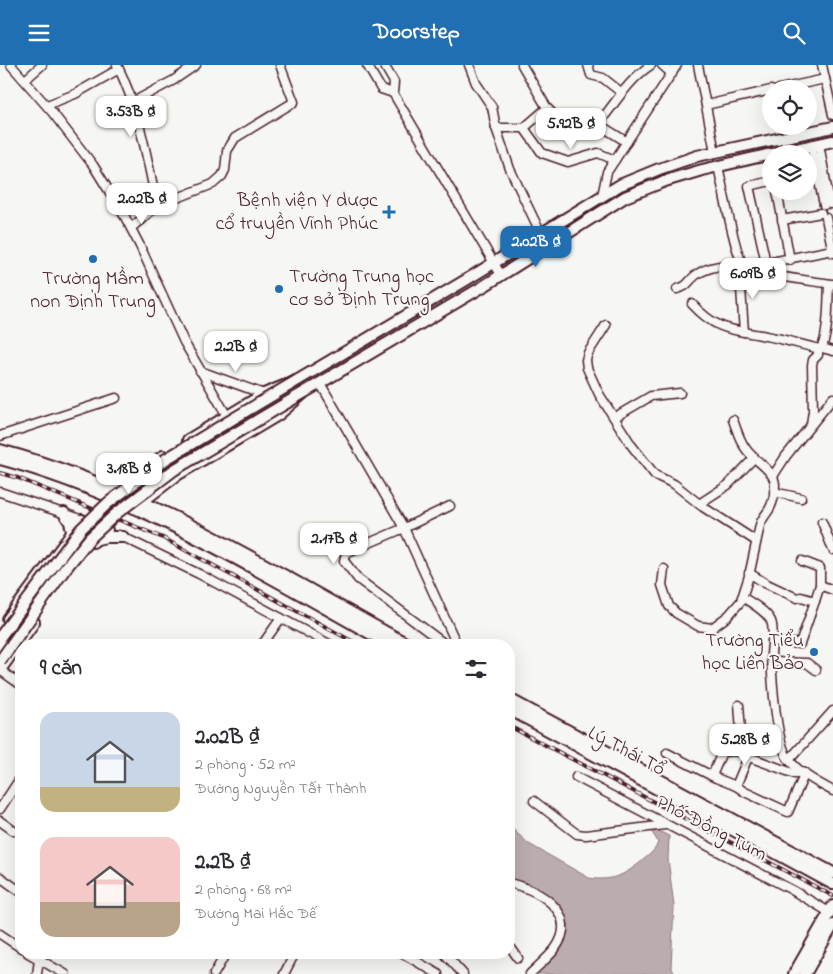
<!DOCTYPE html>
<html lang="vi">
<meta charset="utf-8">
<style>
body{margin:0;font-family:"Indie Flower",sans-serif;background:#f2f2f3;color:#2b2b33;height:100vh;display:flex;flex-direction:column;font-size:19px;white-space:nowrap}
*{box-sizing:border-box;margin:0}
p{font-size:16px;color:#7c7c81}
.icon{flex:none;width:28px;height:28px;fill:none;stroke:currentColor;stroke-width:2;stroke-linecap:round;stroke-linejoin:round}
.map{position:relative;flex:1;overflow:hidden}
.panel{position:absolute;left:15px;top:574px;width:500px;height:320px;display:flex;flex-direction:column;background:#fff;border-radius:20px;box-shadow:0 5px 20px #0002}
.panel>*{flex:none}
.fabs{position:absolute;left:762px;top:15px;display:grid;gap:10px}
.fabs a{display:grid;place-items:center;width:55px;height:55px;border-radius:50%;background:#fff;box-shadow:0 5px 20px #0002;font-size:25px}
.price{position:absolute;translate:-50% -42px;padding:0 11px;border-radius:10px;background:#fff;color:#222;font-size:16px;line-height:32px;filter:drop-shadow(0 1px 2px #0008)}
.price::after{content:'';position:absolute;left:50%;top:30px;width:15px;height:11px;margin-left:-8px;background:inherit;clip-path:polygon(0 0,100% 0,50% 100%)}
.price.on{background:#1f6fb2;color:#fff}
ul{padding:0;list-style:none}
li{display:flex;align-items:center;gap:15px;height:125px;padding:0 25px}
li span{display:grid;place-items:center;flex:none;width:140px;height:100px;border-radius:15px;color:#555}
li>.icon{margin-inline-start:auto}
span .icon{width:60px;height:60px;fill:#fffc;stroke-width:1}
li b{font-size:21px}
h2{display:flex;justify-content:space-between;align-items:center;height:60px;padding:0 25px;font-size:21px}
header{display:flex;justify-content:space-between;align-items:center;height:65px;padding:0 25px;background:#1f6fb2;color:#fff;font-size:22px;font-weight:700}
.map>svg:first-child{display:block}
.water{fill:#bbadae;stroke:#8e747a}
.lines{fill:none;stroke-linecap:round;stroke-linejoin:round}
.minor-casing{stroke:#4a1f2b;stroke-width:11}
.major-casing{stroke:#4a1f2b;stroke-width:14}
.minor{stroke:#f6f6f2;stroke-width:8}
.major{stroke:#f6f6f2;stroke-width:10}
.rail-casing{stroke:#4a1f2b;stroke-width:4}
.rail{stroke:#f6f6f2;stroke-width:2;stroke-dasharray:5.5;stroke-linecap:butt}
.major-bridge-casing{stroke:#4a1f2b;stroke-width:14;stroke-linecap:butt}
.major-bridge{stroke:#f6f6f2;stroke-width:10}
.poi-dot{fill:#1f6fb2;stroke:#f6f6f2;stroke-width:2}
.labels{text-anchor:middle;dominant-baseline:central;stroke-width:4.5;stroke-linejoin:round;paint-order:stroke}
.poi-label{font-size:20px;fill:#4a1f2b;stroke:#f6f6f2;text-anchor:end}
.street-label{font-size:20px;fill:#4a1f2b;stroke:#f6f6f2}
</style>
<header><svg class="icon" aria-label="menu" viewBox="0 0 24 24"><path d="M4 6h16M4 12h16M4 18h16"/></svg>Doorstep<svg class="icon" aria-label="search" viewBox="0 0 24 24"><circle cx="10" cy="10" r="6"/><path d="M15 15l6 6"/></svg></header>
<div class="map">
<svg width="833" height="909" viewBox="0 0 833 909">
<rect width="100%" height="100%" fill="#f6f6f2"/>
<filter id="ink" filterUnits="userSpaceOnUse"><feTurbulence type="fractalNoise" baseFrequency=".02" numOctaves="2"/><feDisplacementMap in="SourceGraphic" scale="10" xChannelSelector="R" yChannelSelector="G"/><feConvolveMatrix kernelMatrix="1 2 1 2 8 2 1 2 1" color-interpolation-filters="sRGB"/></filter>
<g filter="url(#ink)">
<path class="water" d="M509,761l20,18 60,34c23,4 38,-4 54,-18 6,-5 13,-10 15,-18l-8,-13h4l15,7 -1,23 6,47 -3,61 4,7h-139l15,-15 13,-21c-2,-9 -2,-23 -6,-31 -9,-17 -33,-22 -49,-26z"/>
<g class="lines">
<defs>
<g id="minor">
<polyline points="11,0 52,47 93,100 125,152 140,181 184,277 227,351"/>
<path d="M117,0c22,43 30,93 40,141"/>
<polyline points="367,0 381,24 393,28"/>
<polyline points="384,0 394,17 393,28 501,210"/>
<polyline points="469,0 476,18 492,42 496,63 524,63 547,43"/>
<polyline points="522,0 547,43 555,51 566,58 598,59 627,77"/>
<polyline points="588,0 591,10 603,13 622,28"/>
<polyline points="662,0 672,9"/>
<polyline points="698,0 715,87"/>
<polyline points="822,0 833,50"/>
<polyline points="25,15 42,0"/>
<polyline points="779,24 825,14"/>
<polyline points="133,37 174,15 196,0"/>
<polyline points="47,40 75,29 119,4"/>
<polyline points="706,40 771,25"/>
<path d="M598,59c17,-20 30,-44 53,-59"/>
<polyline points="496,63 510,104 541,169"/>
<polyline points="524,63 542,88 568,97 598,88 615,95"/>
<polyline points="819,79 830,139"/>
<polyline points="811,80 824,140"/>
<path d="M718,101c4,17 17,90 26,100 7,8 74,16 89,18"/>
<polyline points="771,116 749,121 766,198 833,185"/>
<polyline points="777,126 790,195"/>
<polyline points="602,131 607,107 677,0"/>
<polyline points="826,153 833,188"/>
<polyline points="782,155 821,148"/>
<polyline points="131,163 157,141 213,119 222,111 225,105 227,86 235,73 294,37 280,0"/>
<path d="M677,224c12,-3 10,-7 19,-14 14,-10 30,-10 47,-10l-3,9 4,58"/>
<path d="M692,239c26,28 40,25 74,32 18,3 36,9 54,13 9,-9 8,-51 9,-65"/>
<polyline points="606,260 588,288 586,295 587,303 599,329 632,381 655,410 674,419 703,442 756,476"/>
<polyline points="822,283 833,286"/>
<polyline points="200,306 264,329"/>
<polyline points="320,318 404,463 457,580"/>
<polyline points="615,352 651,331 680,328"/>
<polyline points="811,359 813,346 812,300 813,295 818,290 818,284"/>
<polyline points="0,371 116,333"/>
<polyline points="773,411 786,391 833,333"/>
<polyline points="0,427 72,451 104,464"/>
<polyline points="774,427 801,433"/>
<polyline points="699,439 728,420 754,393"/>
<polyline points="822,457 833,485"/>
<polyline points="119,470 199,509 331,580"/>
<polyline points="802,496 820,503 820,520"/>
<path d="M664,504l-2,16 7,21 7,7 22,13 14,2 16,-12 13,-15 8,-25 11,-51c2,-7 6,-10 10,-17 3,-6 5,-16 5,-23 0,-15 -21,-24 -29,-36 -7,-9 -9,-19 -13,-29"/>
<polyline points="749,508 765,518 797,533 801,532 815,536 820,520 833,525"/>
<path d="M742,532c10,6 24,14 29,24 4,9 0,25 0,35 1,23 5,88 18,104 12,14 29,23 44,31"/>
<polyline points="772,576 800,579 815,536"/>
<polyline points="262,580 281,553"/>
<polyline points="446,580 358,514 344,496 346,488 404,463 450,441"/>
<polyline points="772,597 807,598 816,605"/>
<polyline points="0,605 21,620"/>
<path d="M739,640c2,16 0,42 13,53l43,16 10,-1 -17,39 -43,-20 -9,-6 13,-31"/>
<polyline points="667,688 716,713 736,721"/>
<polyline points="789,695 833,646"/>
<polyline points="712,711 722,687 736,686 747,689"/>
<polyline points="576,712 792,825 829,847"/>
<polyline points="534,736 577,769 586,770 665,760"/>
<polyline points="0,744 21,712"/>
<polyline points="0,756 14,766"/>
<polyline points="0,812 21,827"/>
<path d="M509,818c30,7 72,30 46,66 -7,9 -17,17 -25,25"/>
<polyline points="0,869 21,883"/>
<polyline points="509,880 518,893"/>
<polyline points="28,888 65,909"/>
<polyline points="402,888 438,909"/>
<polyline points="444,888 463,909"/>
<polyline points="37,909 39,895 44,888"/>
<polyline points="214,909 226,888"/>
<polyline points="284,909 295,888"/>
</g>
<g id="major">
<polyline points="773,89 833,76"/>
<polyline points="188,375 264,329 298,315 466,215 620,120 659,104 697,91 833,62"/>
<path d="M0,385c147,39 277,123 409,195"/>
<path d="M0,394c139,37 266,117 391,186"/>
<polyline points="107,431 163,391"/>
<polyline points="134,443 177,410 278,350 305,327 484,221 625,132 665,116 702,105 771,89"/>
<polyline points="64,448 70,457 72,467"/>
<polyline points="97,474 106,472 123,472"/>
<polyline points="93,477 107,465"/>
<polyline points="8,554 82,455"/>
<polyline points="0,605 34,557"/>
<polyline points="509,634 833,808"/>
<polyline points="509,644 833,819"/>
<polyline points="794,909 833,841"/>
<polyline points="805,909 833,860"/>
</g>
</defs>
<use href="#minor" class="minor-casing"/>
<use href="#major" class="major-casing"/>
<use href="#minor" class="minor"/>
<use href="#major" class="major"/>
<defs>
<g id="rail">
<polyline points="0,408 18,413 163,473 359,580"/>
<polyline points="509,661 833,831"/>
</g>
</defs>
<use href="#rail" class="rail-casing"/>
<use href="#rail" class="rail"/>
<defs>
<g id="major-bridge">
<polyline points="0,572 81,464 108,438 166,394 298,315"/>
<polyline points="0,596 65,504 90,473 117,448 174,405 305,327"/>
</g>
</defs>
<use href="#major-bridge" class="major-bridge-casing"/>
<use href="#major-bridge" class="major-bridge"/>
</g>
</g>
<g class="poi-dot">
<path d="M386.5 139.5h5v5h5v5h-5v5h-5v-5h-5v-5h5z"/>
<circle cx="93" cy="194" r="5"/>
<circle cx="279" cy="224" r="5"/>
<circle cx="814" cy="587" r="5"/>
</g>
<g class="labels">
<g class="poi-label">
<text x="378" y="136">Bệnh viện Y dược<tspan x="378" dy="23">cổ truyền Vĩnh Phúc</tspan></text>
<text x="289" y="212" text-anchor="start">Trường Trung học<tspan x="289" dy="23">cơ sở Định Trung</tspan></text>
<text x="93" y="214" text-anchor="middle">Trường Mầm<tspan x="93" dy="23">non Định Trung</tspan></text>
<text x="804" y="576">Trường Tiểu<tspan x="804" dy="23">học Liên Bảo</tspan></text>
</g>
<g class="street-label">
<text transform="translate(626 687) rotate(28)">Lý Thái Tổ</text>
<text transform="translate(711 764) rotate(27)">Phố Đồng Tum</text>
</g>
</g>
</svg>
<div class="fabs">
<a><svg class="icon" aria-label="locate" viewBox="0 0 24 24"><circle cx="12" cy="12" r="6"/><path d="M12 2v4M12 18v4M2 12h4M18 12h4"/></svg></a>
<a><svg class="icon" aria-label="layers" viewBox="0 0 24 24"><path d="M12 4l9 5-9 5-9-5zM3 14l9 5 9-5"/></svg></a>
</div>
<b class="price" style="left:131px;top:73px">3.53B ₫</b>
<b class="price" style="left:571px;top:85px">5.92B ₫</b>
<b class="price" style="left:142px;top:160px">2.02B ₫</b>
<b class="price on" style="left:536px;top:203px">2.02B ₫</b>
<b class="price" style="left:753px;top:235px">6.09B ₫</b>
<b class="price" style="left:236px;top:308px">2.2B ₫</b>
<b class="price" style="left:129px;top:430px">3.18B ₫</b>
<b class="price" style="left:334px;top:500px">2.17B ₫</b>
<b class="price" style="left:745px;top:701px">5.28B ₫</b>
<section class="panel">
<h2>9 căn<svg class="icon" aria-label="filters" viewBox="0 0 24 24"><path d="M4 7h16M4 17h16"/><circle cx="9" cy="7" r="2"/><circle cx="15" cy="17" r="2"/></svg></h2>
<ul>
<li><span style="background:linear-gradient(#c9d6e8 75%,#c2b280 0)"><svg class="icon" aria-label="home" viewBox="0 0 24 24"><path d="M3 11l9-7 9 7M6 9v11h12V9"/></svg></span><div><b>2.02B ₫</b><p>2 phòng · 52 m²</p><p>Đường Nguyễn Tất Thành</p></div></li>
<li><span style="background:linear-gradient(#f6c9c9 65%,#b9a48a 0)"><svg class="icon" aria-label="home" viewBox="0 0 24 24"><path d="M3 11l9-7 9 7M6 9v11h12V9"/></svg></span><div><b>2.2B ₫</b><p>2 phòng · 68 m²</p><p>Đường Mai Hắc Đế</p></div></li>
</ul>
</section>
</div>
